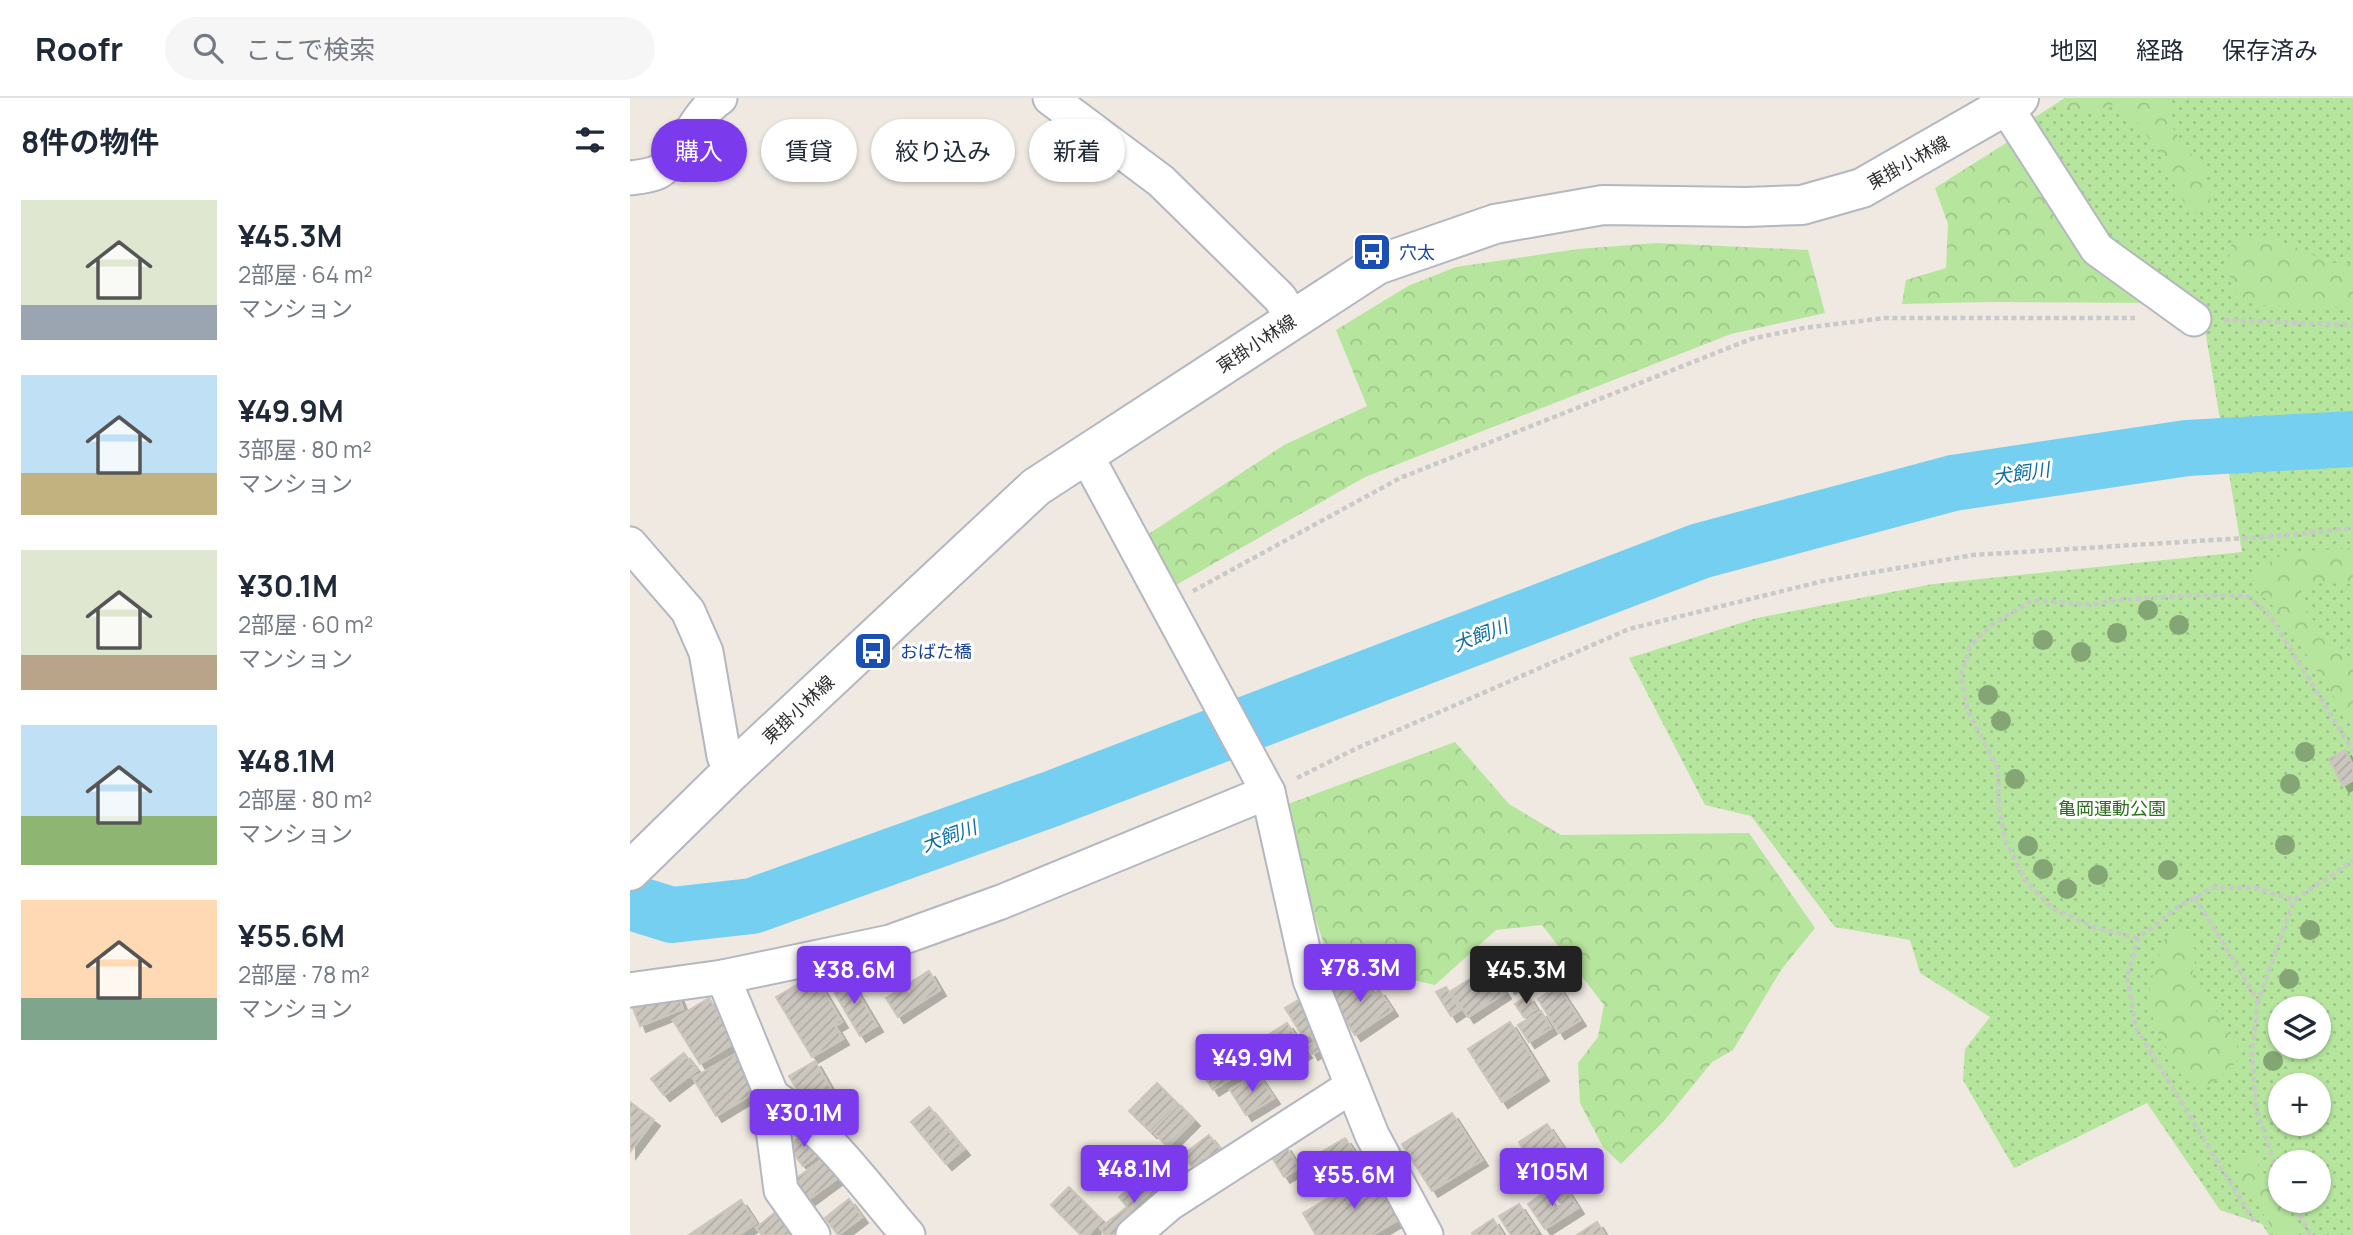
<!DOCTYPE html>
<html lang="ja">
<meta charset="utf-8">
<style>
body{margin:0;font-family:Manrope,"Noto Sans JP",sans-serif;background:#f6f6f7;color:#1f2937;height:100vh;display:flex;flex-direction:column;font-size:26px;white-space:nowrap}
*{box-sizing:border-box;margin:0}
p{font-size:23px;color:#747a83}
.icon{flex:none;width:38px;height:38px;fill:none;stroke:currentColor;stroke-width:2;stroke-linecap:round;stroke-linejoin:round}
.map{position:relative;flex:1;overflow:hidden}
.details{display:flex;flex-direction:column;background:#fff;width:630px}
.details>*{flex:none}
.banner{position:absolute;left:21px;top:21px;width:665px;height:63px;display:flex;gap:14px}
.tools{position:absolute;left:1638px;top:898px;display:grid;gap:14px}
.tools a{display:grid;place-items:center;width:63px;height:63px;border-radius:50%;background:#fff;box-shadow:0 2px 5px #0004;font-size:35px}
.price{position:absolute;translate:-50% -60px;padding:0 16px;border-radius:7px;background:#7c3aed;color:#fff;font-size:23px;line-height:46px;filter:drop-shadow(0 2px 4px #0008)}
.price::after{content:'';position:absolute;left:50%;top:42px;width:21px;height:16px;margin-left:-10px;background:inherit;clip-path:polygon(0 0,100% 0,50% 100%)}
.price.current{background:#222;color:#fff}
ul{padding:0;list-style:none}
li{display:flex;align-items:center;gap:21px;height:175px;padding:0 21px}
li span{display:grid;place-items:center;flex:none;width:196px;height:140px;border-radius:0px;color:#555}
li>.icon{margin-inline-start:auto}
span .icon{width:84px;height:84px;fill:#fffc;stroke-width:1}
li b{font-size:30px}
h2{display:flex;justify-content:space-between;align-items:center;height:84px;padding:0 21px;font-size:30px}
.tag{padding:0 24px;border-radius:32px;background:#fff;box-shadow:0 2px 5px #0004;font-size:24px;line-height:63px}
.tag.current{background:#7c3aed;color:#fff}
header{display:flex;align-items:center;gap:42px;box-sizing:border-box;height:98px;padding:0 35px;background:#fff;border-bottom:2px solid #e0e1e3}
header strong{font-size:33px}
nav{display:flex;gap:38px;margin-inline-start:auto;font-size:24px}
.search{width:490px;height:63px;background:#f6f6f7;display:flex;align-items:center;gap:18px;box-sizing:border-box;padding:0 24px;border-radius:38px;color:#747a83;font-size:26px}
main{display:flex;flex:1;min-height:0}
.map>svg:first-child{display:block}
.grass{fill:url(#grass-dots);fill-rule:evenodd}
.forest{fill:url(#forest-crowns)}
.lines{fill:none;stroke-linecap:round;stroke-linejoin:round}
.river{stroke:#75cff0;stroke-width:56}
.building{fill:url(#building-hatch);stroke:#cbc5ba;stroke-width:2;filter:url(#shadow)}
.minor-casing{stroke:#b4b7c1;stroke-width:37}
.secondary-casing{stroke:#b4b7c1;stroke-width:42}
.path{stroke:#c9c9c9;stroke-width:4.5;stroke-dasharray:5 3.5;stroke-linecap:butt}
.minor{stroke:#fff;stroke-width:33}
.secondary{stroke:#fff;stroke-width:38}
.tree{fill:#84a574}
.labels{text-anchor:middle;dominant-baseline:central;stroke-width:6;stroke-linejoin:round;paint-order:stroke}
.street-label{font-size:18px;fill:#2e2e2e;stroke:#fff}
.transit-label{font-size:18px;fill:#164399;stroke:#fff;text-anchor:start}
.park-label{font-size:18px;fill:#2c6e1b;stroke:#fff}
.water-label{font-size:19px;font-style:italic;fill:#0d6fa3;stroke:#fff}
</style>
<header>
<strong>Roofr</strong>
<div class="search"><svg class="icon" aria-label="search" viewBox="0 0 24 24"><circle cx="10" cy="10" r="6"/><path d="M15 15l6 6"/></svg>ここで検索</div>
<nav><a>地図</a><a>経路</a><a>保存済み</a></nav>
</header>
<main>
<section class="details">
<h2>8件の物件<svg class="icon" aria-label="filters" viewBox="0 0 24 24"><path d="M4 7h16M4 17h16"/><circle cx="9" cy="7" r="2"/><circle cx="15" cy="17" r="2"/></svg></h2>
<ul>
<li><span style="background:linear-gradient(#dfe7d0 75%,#9aa5b1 0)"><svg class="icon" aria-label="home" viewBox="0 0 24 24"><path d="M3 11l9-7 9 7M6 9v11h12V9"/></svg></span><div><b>¥45.3M</b><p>2部屋 · 64 m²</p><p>マンション</p></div></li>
<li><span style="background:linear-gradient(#bfe0f5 70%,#c2b280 0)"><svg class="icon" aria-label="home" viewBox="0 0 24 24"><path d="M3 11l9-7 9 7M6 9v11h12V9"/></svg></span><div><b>¥49.9M</b><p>3部屋 · 80 m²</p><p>マンション</p></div></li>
<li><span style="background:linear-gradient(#dfe7d0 75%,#b9a48a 0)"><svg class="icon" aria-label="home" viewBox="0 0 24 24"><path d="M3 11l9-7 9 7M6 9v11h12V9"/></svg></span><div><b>¥30.1M</b><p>2部屋 · 60 m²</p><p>マンション</p></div></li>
<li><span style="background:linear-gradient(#bfe0f5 65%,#8fb573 0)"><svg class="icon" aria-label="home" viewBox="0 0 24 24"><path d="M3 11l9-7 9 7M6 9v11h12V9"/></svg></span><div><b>¥48.1M</b><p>2部屋 · 80 m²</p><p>マンション</p></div></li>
<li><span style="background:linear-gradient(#ffd9b3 70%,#7fa58c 0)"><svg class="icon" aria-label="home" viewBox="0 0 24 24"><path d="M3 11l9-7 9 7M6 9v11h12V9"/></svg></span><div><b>¥55.6M</b><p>2部屋 · 78 m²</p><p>マンション</p></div></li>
</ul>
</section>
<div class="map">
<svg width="1723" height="1137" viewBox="0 0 1723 1137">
<defs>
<pattern id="grass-dots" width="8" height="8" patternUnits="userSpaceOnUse" patternTransform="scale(1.75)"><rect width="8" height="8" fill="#b6e59e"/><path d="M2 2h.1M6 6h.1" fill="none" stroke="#9dc588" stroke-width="1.8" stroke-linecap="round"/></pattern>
<pattern id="forest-crowns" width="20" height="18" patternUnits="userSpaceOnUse" patternTransform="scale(1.75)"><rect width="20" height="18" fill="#b6e59e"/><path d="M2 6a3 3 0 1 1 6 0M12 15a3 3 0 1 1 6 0" fill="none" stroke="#9dc588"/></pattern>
<pattern id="building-hatch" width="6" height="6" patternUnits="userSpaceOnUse" patternTransform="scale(1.75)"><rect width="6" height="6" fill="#cbc7bf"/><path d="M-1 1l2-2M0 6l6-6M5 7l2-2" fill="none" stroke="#afaba4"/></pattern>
<filter id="shadow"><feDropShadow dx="6" dy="6" stdDeviation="0" flood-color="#0004"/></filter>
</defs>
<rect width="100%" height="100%" fill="#efe9e1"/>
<path class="grass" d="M1435,0h288v1137h-84l-7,-11 -42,-14 -73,-107 -133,65 -51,-88 2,-31 25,-32 -70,-44 -10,-33 -75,-13 -84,-111 -46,-11 -76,-147 128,-40 176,-34 309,-32 -41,-247 -97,-65 -72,-121zM1650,910h39v38h-39zM1650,987h39v39h-39zM1650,1064h39v38h-39z"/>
<g class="forest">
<path d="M1435,0h108c-16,28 22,54 33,78 4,10 4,23 5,34l-21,4 -31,-60 -20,-30 -23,-21c-24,10 -34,14 -57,-1z"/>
<polygon points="1384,40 1526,205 1357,204 1272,206 1276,182 1316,170 1318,126 1305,90"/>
<polygon points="1646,141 1701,165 1723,165 1723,210 1627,207 1608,199 1597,172 1602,142"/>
<polygon points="1027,145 1178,152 1195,215 1101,236 735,379 546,487 517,437 654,347 737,308 706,232 778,188 826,169 948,151"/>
<polygon points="1723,450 1723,486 1691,485 1669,490 1671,507 1723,571 1723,628 1649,514 1623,489 1628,471 1657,454"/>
<polygon points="825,644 879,706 931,737 1119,735 1185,830 1151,872 1103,952 1082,964 1034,1023 991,1066 973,1049 950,1005 948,965 968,939 974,907 912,827 866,832 805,887 756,876 694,847 650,709"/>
<polygon points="1551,830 1567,855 1562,877 1605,941 1610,960 1590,981 1569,990 1553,980 1524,927 1519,891 1534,841"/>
<polygon points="1621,1058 1636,1078 1668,1137 1646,1137 1606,1070"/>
</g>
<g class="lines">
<polyline class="river" points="0,804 42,817 122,808 421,701 1070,453 1323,385 1557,350 1723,341"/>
</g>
<g class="building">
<polygon points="1715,652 1723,667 1723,682 1713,688 1699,661"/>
<polygon points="253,852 269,875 252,886 236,863"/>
<polygon points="878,853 895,880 879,890 862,863"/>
<polygon points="859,869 875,895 838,919 821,893"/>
<polygon points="299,873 310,892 268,919 256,900"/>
<polygon points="184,877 212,924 205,928 213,941 182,959 146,899"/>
<polygon points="217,877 247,928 230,938 200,887"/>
<polygon points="731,877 743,896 749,892 762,912 725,937 699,896"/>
<polygon points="928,888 950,922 929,935 908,901"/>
<polygon points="816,889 830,912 821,918 806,894"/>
<polygon points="46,893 53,911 10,928 3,910"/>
<polygon points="677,897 699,946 682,956 678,948 685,944 680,936 674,940 655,910"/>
<polygon points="898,898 906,911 894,919 885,906"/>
<polygon points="79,900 106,944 70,966 43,922"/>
<polygon points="911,913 921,930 899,944 888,927"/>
<polygon points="880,924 913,977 872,1004 838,951"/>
<polygon points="657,925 676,954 657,965 651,955 629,968 618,950"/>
<polygon points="592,949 609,976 583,992 566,966"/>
<polygon points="54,955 67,972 34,997 21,981"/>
<polygon points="107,955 129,992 86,1018 63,980"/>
<polygon points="185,963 202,993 177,1008 159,978"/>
<polygon points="627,975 644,1000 616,1017 600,992"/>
<polygon points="527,985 548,1006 521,1034 499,1013"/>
<polygon points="0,1004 24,1022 0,1054"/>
<polygon points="551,1008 564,1022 538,1048 525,1036"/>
<polygon points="299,1009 334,1051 316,1066 281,1024"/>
<polygon points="822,1015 852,1062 802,1093 772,1046"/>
<polygon points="917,1026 938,1057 909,1075 889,1044"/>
<polygon points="176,1034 191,1054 173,1068 158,1048"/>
<polygon points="579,1037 596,1059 570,1079 553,1057"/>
<polygon points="715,1040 729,1061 704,1077 690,1055"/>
<polygon points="655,1047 669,1070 654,1079 640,1056"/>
<polygon points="194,1060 209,1079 179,1101 164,1082"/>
<polygon points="932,1065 942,1081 922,1094 912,1078"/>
<polygon points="743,1074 770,1121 742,1137 686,1137 673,1115"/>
<polygon points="516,1075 535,1098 488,1137 475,1137 470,1130 497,1109 489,1099"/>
<polygon points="439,1089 472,1122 458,1137 451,1137 421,1107"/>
<polygon points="936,1091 948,1110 915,1131 898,1106 915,1094 925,1110 932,1107 925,1098"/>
<polygon points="219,1101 232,1119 208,1137 195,1120"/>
<polygon points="111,1102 126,1125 109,1137 59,1137"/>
<polygon points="889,1106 907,1134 902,1137 881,1137 869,1118"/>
<polygon points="148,1112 168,1137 132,1137 126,1130"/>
<polygon points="863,1121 873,1137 843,1137 842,1135"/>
<polygon points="967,1124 975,1137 947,1137"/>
</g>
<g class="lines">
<defs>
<g id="minor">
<polyline points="420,0 531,83 650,200 663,221"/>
<polyline points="1376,9 1467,151 1564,221"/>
<path d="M0,80c8,-1 20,-2 28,-6 24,-14 36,-57 62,-74"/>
<polyline points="455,355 638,694 680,882 742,1037 796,1137"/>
<polyline points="0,446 58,513 76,554 94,658 102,673"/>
<polyline points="93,879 142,998 143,1031 151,1092 183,1137"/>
<polyline points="0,892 93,879 260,844 371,804 638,694"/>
<path d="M142,998c56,34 93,90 136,139"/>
<polyline points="503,1137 539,1106 722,988"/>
</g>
<polyline id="secondary" points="0,773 102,673 406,389 747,167 865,126 973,107 1116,109 1172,107 1232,90 1389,0"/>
</defs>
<use href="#minor" class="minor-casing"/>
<use href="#secondary" class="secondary-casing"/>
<g class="path">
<polyline points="1594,222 1723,227"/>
<polyline points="563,493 770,380 1121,241 1173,230 1255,220 1505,220"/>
<polyline points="667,680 725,651 999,531 1193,483 1343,457 1648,438 1723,430"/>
<polyline points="1565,799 1628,903 1664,802"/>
<polyline points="1508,840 1466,830 1422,810 1395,782 1375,741 1369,710 1368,671 1337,611 1331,578 1340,548 1363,526 1403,502 1462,507 1485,502 1570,497 1617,498 1639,516 1723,653"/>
<polyline points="1628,903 1622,953 1626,1011 1650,1081"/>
<polyline points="1662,1102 1680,1137"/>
<polyline points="1624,1123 1506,930 1497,879 1508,840 1548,809 1584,789 1626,790 1664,802 1723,763"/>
</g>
<use href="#minor" class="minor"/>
<use href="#secondary" class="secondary"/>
</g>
<g class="tree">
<circle cx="1518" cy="512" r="10"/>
<circle cx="1549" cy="527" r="10"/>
<circle cx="1487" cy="535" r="10"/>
<circle cx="1413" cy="542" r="10"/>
<circle cx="1451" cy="554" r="10"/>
<circle cx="1358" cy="597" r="10"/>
<circle cx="1371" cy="623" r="10"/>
<circle cx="1675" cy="654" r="10"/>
<circle cx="1385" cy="681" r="10"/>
<circle cx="1660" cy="686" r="10"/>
<circle cx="1655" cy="747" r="10"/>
<circle cx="1398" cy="748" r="10"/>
<circle cx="1413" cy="771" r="10"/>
<circle cx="1538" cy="772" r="10"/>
<circle cx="1468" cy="777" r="10"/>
<circle cx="1437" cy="791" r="10"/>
<circle cx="1680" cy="832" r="10"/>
<circle cx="1659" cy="881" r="10"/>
<circle cx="1643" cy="963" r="10"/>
</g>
<defs>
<symbol id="bus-square" viewBox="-11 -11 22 22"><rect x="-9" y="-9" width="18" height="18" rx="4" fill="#1a4fb4" stroke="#fff"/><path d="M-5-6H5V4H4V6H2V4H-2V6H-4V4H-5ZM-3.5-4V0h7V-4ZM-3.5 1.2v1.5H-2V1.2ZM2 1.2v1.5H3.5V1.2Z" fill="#fff"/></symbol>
</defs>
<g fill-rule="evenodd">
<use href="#bus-square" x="720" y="132" width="44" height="44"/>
<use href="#bus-square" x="221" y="531" width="44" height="44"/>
</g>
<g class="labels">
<g class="street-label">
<text transform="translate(1278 64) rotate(-29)">東掛小林線</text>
<text transform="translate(626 245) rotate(-33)">東掛小林線</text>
<text transform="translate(168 611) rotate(-43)">東掛小林線</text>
</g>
<g class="transit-label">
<text x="769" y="154">穴太</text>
<text x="270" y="553">おばた橋</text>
</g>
<g class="park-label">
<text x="1482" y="710">亀岡運動公園</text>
</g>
<g class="water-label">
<text transform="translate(1391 375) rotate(-8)">犬飼川</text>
<text transform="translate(850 537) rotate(-21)">犬飼川</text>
<text transform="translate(319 738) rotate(-20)">犬飼川</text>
</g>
</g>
</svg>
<div class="tools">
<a><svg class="icon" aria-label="layers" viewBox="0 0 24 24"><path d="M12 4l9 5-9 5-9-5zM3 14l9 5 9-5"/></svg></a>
<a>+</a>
<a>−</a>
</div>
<b class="price" style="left:730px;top:906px">¥78.3M</b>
<b class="price" style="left:224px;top:908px">¥38.6M</b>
<b class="price current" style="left:896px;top:908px">¥45.3M</b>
<b class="price" style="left:622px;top:996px">¥49.9M</b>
<b class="price" style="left:174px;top:1051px">¥30.1M</b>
<b class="price" style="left:504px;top:1107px">¥48.1M</b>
<b class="price" style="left:922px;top:1110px">¥105M</b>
<b class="price" style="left:724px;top:1113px">¥55.6M</b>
<div class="banner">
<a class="tag current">購入</a>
<a class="tag">賃貸</a>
<a class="tag">絞り込み</a>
<a class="tag">新着</a>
</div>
</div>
</main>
